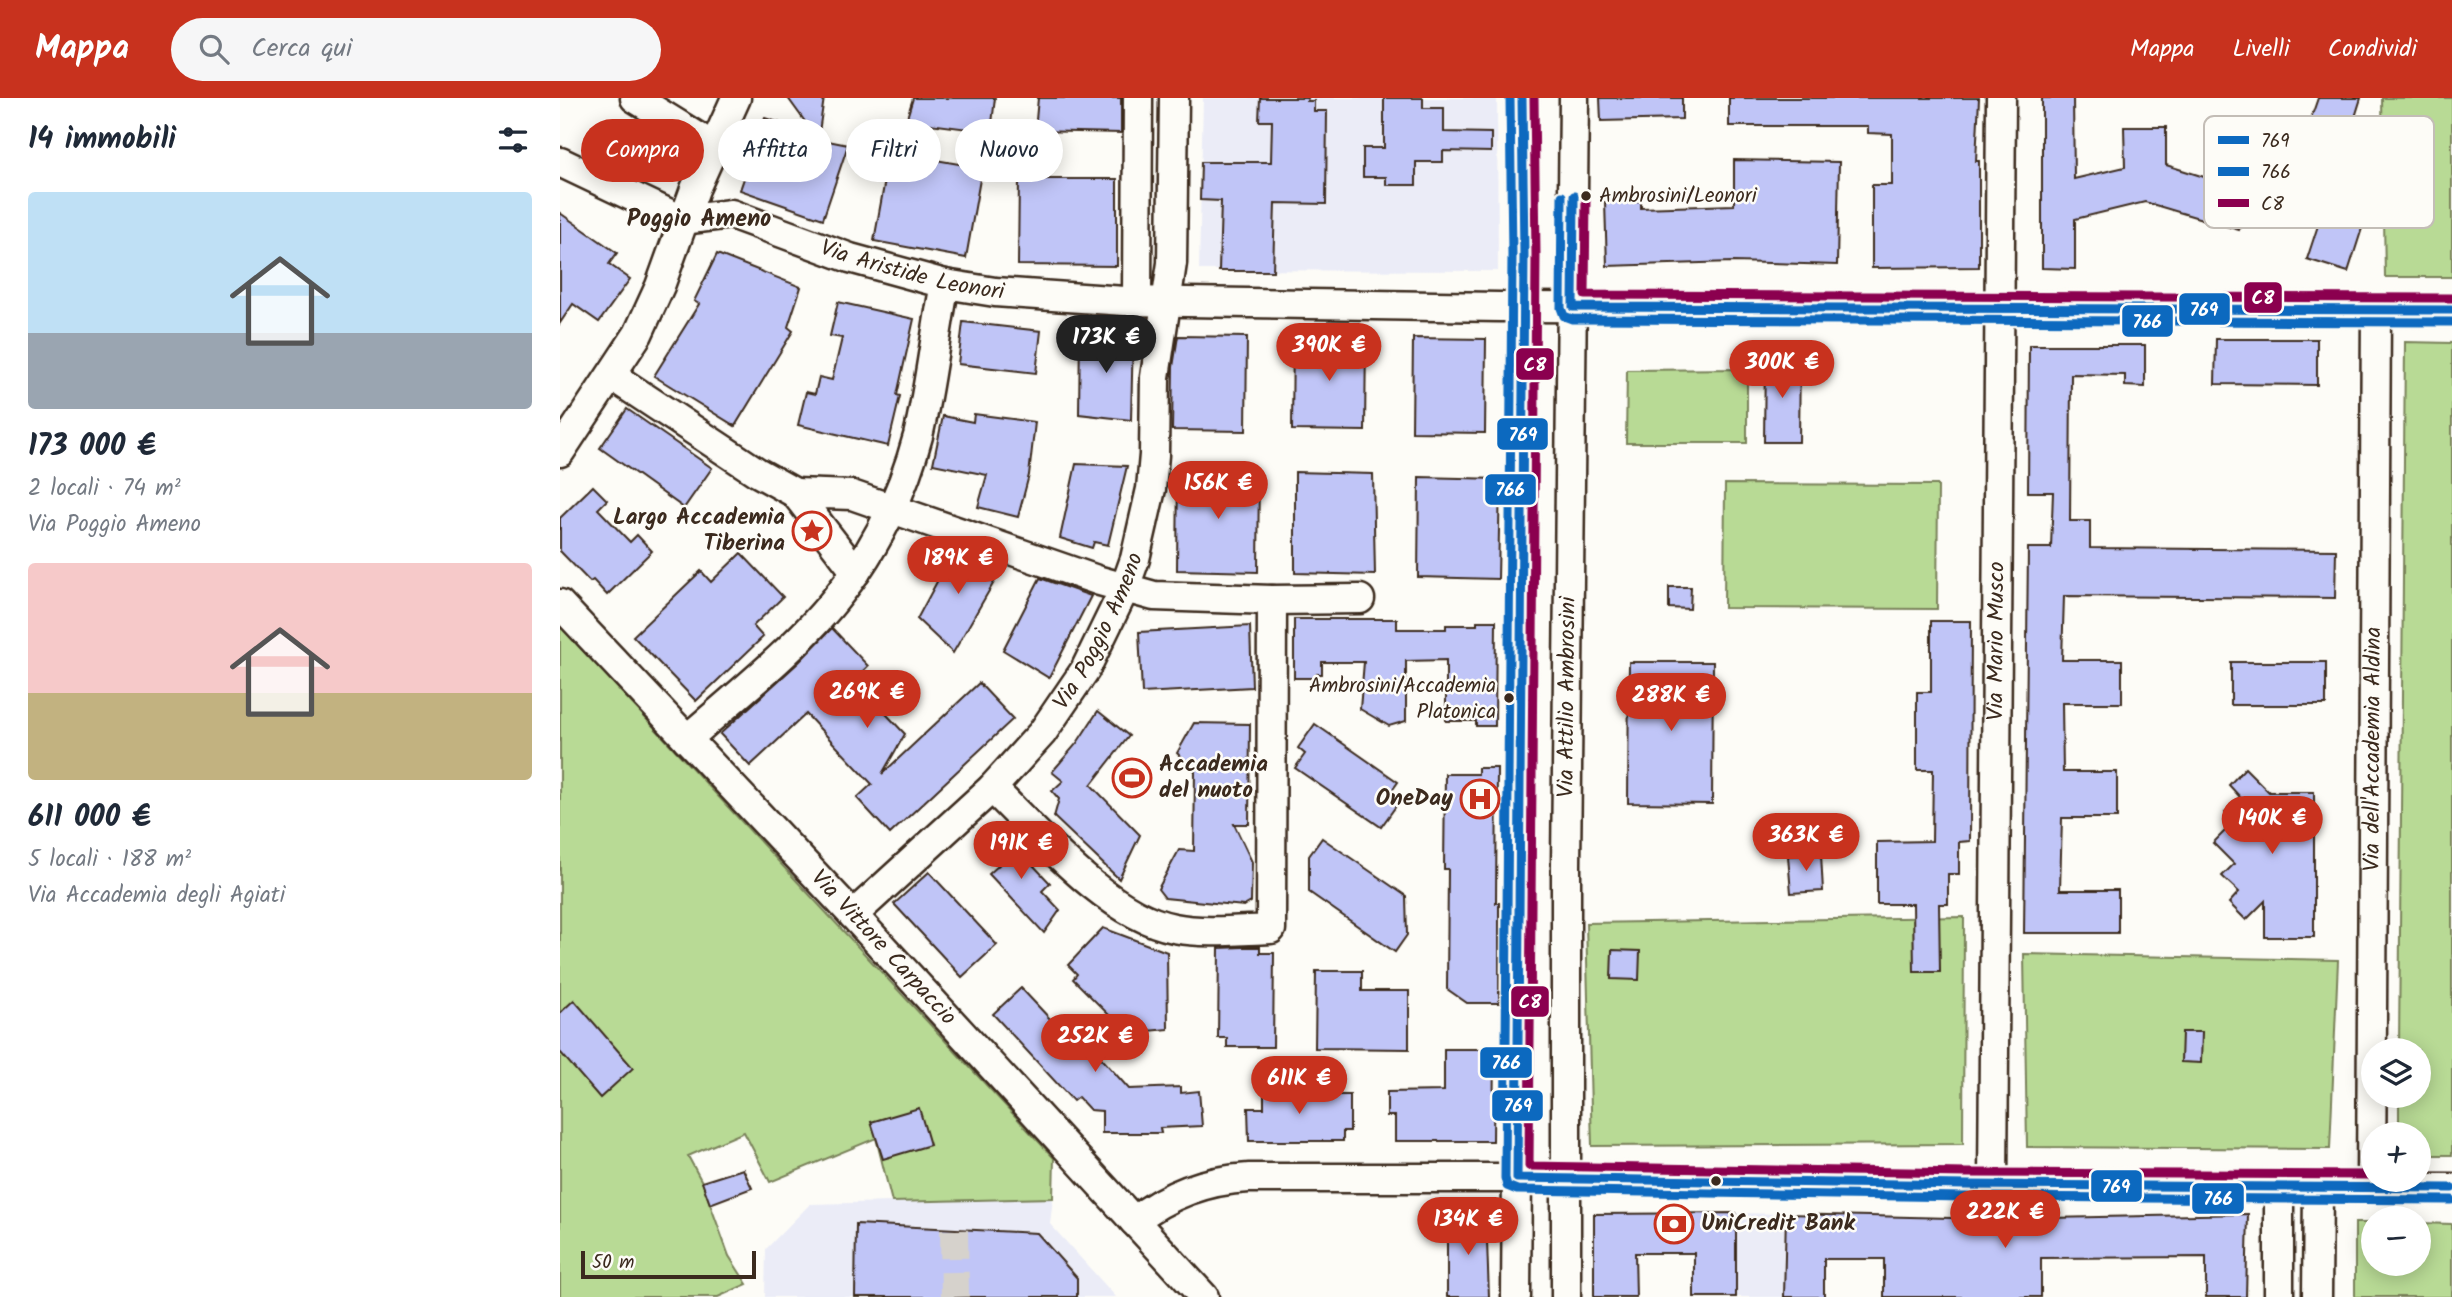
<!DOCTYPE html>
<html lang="it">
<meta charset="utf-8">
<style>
body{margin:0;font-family:Kalam,sans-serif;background:#f6f6f7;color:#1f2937;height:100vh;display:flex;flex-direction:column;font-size:26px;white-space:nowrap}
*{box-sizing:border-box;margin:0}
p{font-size:23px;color:#747a83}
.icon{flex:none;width:38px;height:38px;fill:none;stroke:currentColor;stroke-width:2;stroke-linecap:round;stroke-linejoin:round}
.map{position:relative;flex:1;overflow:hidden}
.panel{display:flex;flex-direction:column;background:#fff;width:560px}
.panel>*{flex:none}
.banner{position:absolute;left:21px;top:21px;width:665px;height:63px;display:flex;gap:14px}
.buttons{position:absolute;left:1801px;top:940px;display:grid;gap:14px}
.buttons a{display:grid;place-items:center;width:70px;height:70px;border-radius:50%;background:#fff;box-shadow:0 4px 18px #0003;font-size:35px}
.scale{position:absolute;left:21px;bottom:18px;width:175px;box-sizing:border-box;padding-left:7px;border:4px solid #3b2a1e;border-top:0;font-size:19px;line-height:24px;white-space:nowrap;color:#3b2a1e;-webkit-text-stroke:5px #fdfcf7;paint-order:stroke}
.price{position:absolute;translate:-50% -60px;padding:0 16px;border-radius:24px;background:#c8321e;color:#fff;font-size:23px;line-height:46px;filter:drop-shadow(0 2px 4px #0008)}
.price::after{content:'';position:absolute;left:50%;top:42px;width:21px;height:16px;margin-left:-10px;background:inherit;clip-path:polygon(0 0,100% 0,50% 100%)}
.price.on{background:#222;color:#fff}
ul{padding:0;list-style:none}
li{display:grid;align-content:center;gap:14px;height:371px;padding:0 28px}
li span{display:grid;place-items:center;height:217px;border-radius:7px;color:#555}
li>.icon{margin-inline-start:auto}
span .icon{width:126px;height:126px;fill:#fffc;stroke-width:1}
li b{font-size:30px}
h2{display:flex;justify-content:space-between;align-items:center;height:84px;padding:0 28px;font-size:30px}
.chip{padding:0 24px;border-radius:32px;background:#fff;box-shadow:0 4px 18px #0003;font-size:24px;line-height:63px}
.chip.on{background:#c8321e;color:#fff}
header{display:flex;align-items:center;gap:42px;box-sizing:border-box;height:98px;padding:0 35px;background:#c8321e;color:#fff}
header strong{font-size:33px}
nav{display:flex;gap:38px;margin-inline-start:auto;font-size:24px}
.search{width:490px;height:63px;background:#f6f6f7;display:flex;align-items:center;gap:18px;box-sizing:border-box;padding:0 24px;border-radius:38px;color:#747a83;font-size:26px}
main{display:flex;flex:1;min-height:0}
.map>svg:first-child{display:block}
.built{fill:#ebecf7}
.green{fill:#b8da95;stroke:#7a825a;stroke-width:2}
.building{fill:#c0c5f7;stroke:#3b2a1e;stroke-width:2}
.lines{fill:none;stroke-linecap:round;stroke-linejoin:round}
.minor-tunnel{stroke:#d6d2cc;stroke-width:28;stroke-dasharray:28 14;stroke-linecap:butt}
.minor-casing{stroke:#3b2a1e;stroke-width:33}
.minor{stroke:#fdfcf7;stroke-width:28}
.bus-1-casing{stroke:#fdfcf7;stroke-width:14}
.bus-2-casing{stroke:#fdfcf7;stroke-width:14}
.bus-3-casing{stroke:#fdfcf7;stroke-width:14}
.bus-1{stroke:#0c69bf;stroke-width:9}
.bus-2{stroke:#0c69bf;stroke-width:9}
.bus-3{stroke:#8b004f;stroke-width:9}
.bus-dot{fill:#3b2a1e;stroke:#fdfcf7;stroke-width:2.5}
.labels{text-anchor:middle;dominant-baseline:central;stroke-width:5;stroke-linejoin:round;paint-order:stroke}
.bus-label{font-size:21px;fill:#3b2a1e;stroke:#fdfcf7;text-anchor:start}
.street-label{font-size:23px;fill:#3b2a1e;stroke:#fdfcf7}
.poi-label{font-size:23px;font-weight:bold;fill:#3b2a1e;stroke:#fdfcf7;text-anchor:end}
.neighbourhood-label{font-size:24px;font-weight:bold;fill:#3b2a1e;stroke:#fdfcf7}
.key{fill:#fdfcf7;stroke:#c3bdb6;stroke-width:2}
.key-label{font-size:19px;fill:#3b2a1e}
.line-badge{stroke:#fdfcf7;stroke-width:2.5}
.badge-label{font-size:19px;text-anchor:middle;font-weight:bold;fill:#fff}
</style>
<header>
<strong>Mappa</strong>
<div class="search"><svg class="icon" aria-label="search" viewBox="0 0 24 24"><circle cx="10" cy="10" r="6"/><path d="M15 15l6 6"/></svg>Cerca qui</div>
<nav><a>Mappa</a><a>Livelli</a><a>Condividi</a></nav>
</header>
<main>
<section class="panel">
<h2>14 immobili<svg class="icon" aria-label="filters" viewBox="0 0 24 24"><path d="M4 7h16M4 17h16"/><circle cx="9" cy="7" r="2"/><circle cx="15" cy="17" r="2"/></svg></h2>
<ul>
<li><span style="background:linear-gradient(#bfe0f5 65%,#9aa5b1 0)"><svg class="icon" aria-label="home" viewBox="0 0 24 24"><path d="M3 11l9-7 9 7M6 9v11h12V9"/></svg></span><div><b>173 000 €</b><p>2 locali · 74 m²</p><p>Via Poggio Ameno</p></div></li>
<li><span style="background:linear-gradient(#f6c9c9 60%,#c2b280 0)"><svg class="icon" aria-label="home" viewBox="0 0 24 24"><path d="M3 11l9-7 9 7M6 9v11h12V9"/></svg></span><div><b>611 000 €</b><p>5 locali · 188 m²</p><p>Via Accademia degli Agiati</p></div></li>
</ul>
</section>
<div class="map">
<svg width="1892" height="1199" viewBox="0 0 1892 1199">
<rect width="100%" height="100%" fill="#fdfcf7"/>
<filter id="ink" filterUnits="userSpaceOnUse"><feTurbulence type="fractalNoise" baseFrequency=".0143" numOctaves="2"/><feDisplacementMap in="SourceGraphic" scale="14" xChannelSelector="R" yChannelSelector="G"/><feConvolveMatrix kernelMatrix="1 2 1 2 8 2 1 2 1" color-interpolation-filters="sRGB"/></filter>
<g filter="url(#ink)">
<g class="built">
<polygon points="643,0 937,0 938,173 639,172"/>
<polygon points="493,1100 490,1126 556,1199 205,1199 206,1151 250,1106"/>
<polygon points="1176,1115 1226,1116 1224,1199 1176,1199"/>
</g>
<g class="green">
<polygon points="1822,0 1892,0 1892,179 1825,179"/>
<polygon points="1845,244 1892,245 1892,1057 1859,1057 1858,1036 1839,1036 1839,998 1858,998 1858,952 1839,952"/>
<polygon points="1187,271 1187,345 1066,345 1067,272"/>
<polygon points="1165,386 1378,387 1377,511 1164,510"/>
<polygon points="0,528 494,1060 493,1100 332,1104 316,1040 210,1084 184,1034 128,1058 142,1084 169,1158 187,1186 158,1199 0,1199"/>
<polygon points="1404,819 1403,1046 1032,1048 1026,825"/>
<polygon points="1464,856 1778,862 1770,1051 1467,1049"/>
<polygon points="1795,1125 1813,1125 1813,1166 1858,1166 1859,1125 1892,1126 1892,1199 1795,1199"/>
</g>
<g class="building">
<polygon points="228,0 264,0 258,41 288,47 263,121 180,92 205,20 254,36"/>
<polygon points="353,0 435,0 431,34 346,23"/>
<polygon points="478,0 561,0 561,35 475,33"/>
<polygon points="700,0 748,0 747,3 754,3 754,13 767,13 766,106 715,105 713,173 659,173 661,103 640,102 641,64 711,64 712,23 699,23"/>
<polygon points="824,0 863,0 863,10 884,10 884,34 931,35 931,54 883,53 883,64 856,64 856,87 826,87 826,79 803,79 803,50 824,50"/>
<polygon points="1040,0 1122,0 1122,21 1041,23"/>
<polygon points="1169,0 1419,0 1416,63 1419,63 1419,169 1312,170 1312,87 1332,87 1332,36 1308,35 1308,28 1169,28"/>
<polygon points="1482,0 1513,0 1514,81 1565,69 1564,29 1606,29 1606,67 1692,94 1679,132 1585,104 1515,121 1515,171 1482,170"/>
<polygon points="1758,0 1801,0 1786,48 1805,54 1785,115 1805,121 1788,174 1747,161 1767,100 1747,94 1767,32 1749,26"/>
<polygon points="330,54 422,70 406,160 314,143"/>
<polygon points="1174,62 1279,64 1277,167 1173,164 1047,168 1045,104 1081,103 1081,110 1174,107"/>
<polygon points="459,81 557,81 557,168 458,167"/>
<polygon points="0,115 57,155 49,166 70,181 39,224 13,206 0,225"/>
<polygon points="157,156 241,189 228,229 233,233 175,328 94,278 139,206 134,203"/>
<polygon points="278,204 354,221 337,297 340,298 328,348 238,327 246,294 255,296 259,279 272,282 282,240 270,238"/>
<polygon points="403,224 481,233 476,275 398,266"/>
<polygon points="520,234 573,235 571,322 519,316"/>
<polygon points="618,238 687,239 686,333 612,332 613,269"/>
<polygon points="733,238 806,238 805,333 732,332"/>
<polygon points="853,240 926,241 925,335 852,334"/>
<polygon points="1656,241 1757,241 1757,287 1655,286"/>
<polygon points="1469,247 1585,247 1585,289 1565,288 1565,277 1511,276 1510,423 1530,423 1530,450 1776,452 1775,500 1504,498 1502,562 1562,562 1562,605 1502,605 1503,674 1557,674 1557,720 1502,720 1500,792 1558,792 1558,835 1464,835 1468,450 1491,450 1493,394 1468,394"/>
<polygon points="1205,259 1240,259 1239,344 1204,344"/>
<polygon points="67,311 152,370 124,410 40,350"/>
<polygon points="414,316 475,324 469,377 458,419 418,409 427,377 373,366 383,318 413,324"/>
<polygon points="516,366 567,368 548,447 534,444 532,450 500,440"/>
<polygon points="618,371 699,373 698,474 617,472"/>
<polygon points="735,374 813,376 815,477 735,475"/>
<polygon points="859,379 940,381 938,481 858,479"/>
<polygon points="33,388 47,402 38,411 70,444 77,437 92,453 47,497 33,482 30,484 0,453 0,420"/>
<polygon points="395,450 444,467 393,555 357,521"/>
<polygon points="181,455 223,499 193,528 203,539 136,603 73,538 141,473 151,484"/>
<polygon points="480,480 531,498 489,580 443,552"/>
<polygon points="1109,489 1131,489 1130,511 1109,510"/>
<polygon points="734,521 837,521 837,531 886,531 886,527 917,527 917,523 936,523 935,628 916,628 916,623 886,623 886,562 846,563 846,623 829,628 800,611 804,564 762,564 762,576 757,576 757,580 734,580"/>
<polygon points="1371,523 1411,523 1410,743 1399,744 1399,776 1388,776 1388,806 1379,806 1380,874 1354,874 1353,806 1317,806 1317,744 1372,743 1373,672 1357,672 1357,594 1371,594"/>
<polygon points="690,528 692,589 582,595 579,534"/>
<polygon points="272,530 308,568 294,582 345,636 322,676 419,585 453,621 330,736 297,700 312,686 246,616 190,668 160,636 239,564"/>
<polygon points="1069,564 1153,564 1152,706 1068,705"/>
<rect x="1671" y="564" width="95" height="43"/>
<polygon points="538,613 569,638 531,687 580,737 559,781 494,719 499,701 492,693 503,683 492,674 517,645"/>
<polygon points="634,625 690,626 689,726 674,726 692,764 691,804 684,808 605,800 598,791 619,752 634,753 635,673 617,655"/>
<polygon points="755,626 838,684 831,694 841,701 821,729 735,670 745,656 738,650"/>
<polygon points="918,670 937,670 936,805 939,805 939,905 907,905 887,891 888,771 884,771 885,676 918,676"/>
<polygon points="1685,670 1709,694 1754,694 1754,839 1705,839 1705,803 1686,822 1669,805 1679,794 1662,778 1674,766 1653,745 1674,724 1665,714 1680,699 1669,687"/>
<polygon points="440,732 490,785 482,793 500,812 484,835 429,776 439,767 422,748"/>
<polygon points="762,740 846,798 847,837 835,854 749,794 749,758"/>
<polygon points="1261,756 1263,793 1231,795 1228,758"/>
<polygon points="369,774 437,847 402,879 334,806"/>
<polygon points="543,830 607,854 608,931 567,935 513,881 517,876 508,867"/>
<polygon points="683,849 700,849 700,855 714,855 713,949 667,949 667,940 658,940 659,850"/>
<polygon points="1052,852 1080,853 1079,882 1051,881"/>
<polygon points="756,873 802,873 802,893 849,893 849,951 755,950"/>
<polygon points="461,890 493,924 502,916 569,991 621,989 621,995 639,993 642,1028 600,1030 601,1035 542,1035 542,1013 530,1012 518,999 513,1003 433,916"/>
<polygon points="14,902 73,970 40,1000 0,954 0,915"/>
<polygon points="1622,934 1642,934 1641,965 1621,964"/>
<polygon points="884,951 934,951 933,1043 835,1043 835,1018 827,1018 827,994 884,993"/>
<polygon points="704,988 746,988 746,997 790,997 790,1033 783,1033 783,1043 689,1043 688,1010 704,1010"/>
<polygon points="359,1010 370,1047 323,1061 311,1024"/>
<polygon points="183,1071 192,1090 150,1106 142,1084"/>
<polygon points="926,1115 929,1199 887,1199 887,1121"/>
<polygon points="1176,1115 1176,1199 1134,1199 1134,1155 1075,1155 1076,1199 1034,1199 1034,1116"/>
<polygon points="1226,1116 1433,1121 1688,1116 1686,1199 1646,1199 1646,1159 1481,1160 1481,1199 1324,1199 1324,1161 1264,1161 1264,1199 1224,1199"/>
<polygon points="296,1126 477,1135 517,1180 517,1199 295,1199"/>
</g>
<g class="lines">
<polyline class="minor-tunnel" points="394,1132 395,1199"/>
<defs>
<g id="minor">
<polyline points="75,0 154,49"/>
<polyline points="0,64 122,122"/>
<path id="s1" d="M122,122l49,-6 119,44 95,26 50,8 130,9 374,6 953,3"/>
<polyline points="577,203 578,0"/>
<polyline points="52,278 197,374 235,395"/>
<polyline points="0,354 78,236 100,188 135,91 176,0"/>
<polyline points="296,474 235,395 292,397 540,483 594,498 712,502 800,501"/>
<path id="s2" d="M0,506l293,311 351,382"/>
<path d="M127,641c50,-44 114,-94 154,-147 36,-46 62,-100 77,-156 12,-50 17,-102 27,-152"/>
<path d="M432,690c47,46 116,128 182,140 31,6 65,2 97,1l1,-329"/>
<path id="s3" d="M293,817l139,-127 50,-55 43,-63 39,-80 11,-31 16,-70 3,-34 1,-78 17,-114 2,-165"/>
<path id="s4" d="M1433,1087l8,-1087"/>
<polyline points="1719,1089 1719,1199"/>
<path id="s5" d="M1811,1090l5,-879"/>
<path d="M574,1123c33,-26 73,-41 115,-43h342l376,7 485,3"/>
<polyline points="956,1199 964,183 962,0"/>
<path id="s6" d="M1006,1199v-431l8,-768"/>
<polyline points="1757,1199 1758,1090"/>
</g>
</defs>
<use href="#minor" class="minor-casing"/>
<use href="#minor" class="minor"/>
<defs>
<g id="bus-1">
<polyline points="962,0 964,157 957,1080 1407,1087 1892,1090"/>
<polyline points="1014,98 1013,209 1892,212"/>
</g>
<g id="bus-2">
<polyline points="950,0 952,157 945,1080 947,1088 957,1092 1407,1099 1892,1102"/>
<polyline points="1002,98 1001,210 1004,218 1012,221 1892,224"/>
</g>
<g id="bus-3">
<polyline points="974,0 976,157 969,1068 1407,1075 1813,1077"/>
<polyline points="1026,98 1025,197 1892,200"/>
</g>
</defs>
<use href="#bus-1" class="bus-1-casing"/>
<use href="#bus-2" class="bus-2-casing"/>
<use href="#bus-3" class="bus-3-casing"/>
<use href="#bus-1" class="bus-1"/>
<use href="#bus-2" class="bus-2"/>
<use href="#bus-3" class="bus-3"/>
</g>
</g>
<defs>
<symbol id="sight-ring" viewBox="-11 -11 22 22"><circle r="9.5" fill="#fdfcf7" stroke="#c8321e" stroke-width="1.5"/><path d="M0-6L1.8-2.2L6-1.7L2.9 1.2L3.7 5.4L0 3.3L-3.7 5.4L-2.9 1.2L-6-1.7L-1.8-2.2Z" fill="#c8321e"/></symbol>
<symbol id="stadium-ring" viewBox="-11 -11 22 22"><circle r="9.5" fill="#fdfcf7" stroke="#c8321e" stroke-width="1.5"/><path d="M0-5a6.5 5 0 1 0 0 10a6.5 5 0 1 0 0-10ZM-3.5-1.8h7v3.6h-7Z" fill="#c8321e"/></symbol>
<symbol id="hospital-ring" viewBox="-11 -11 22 22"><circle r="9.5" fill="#fdfcf7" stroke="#c8321e" stroke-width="1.5"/><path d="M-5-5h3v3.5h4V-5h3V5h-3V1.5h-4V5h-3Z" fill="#c8321e"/></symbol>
<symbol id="bank-ring" viewBox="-11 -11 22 22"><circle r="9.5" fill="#fdfcf7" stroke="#c8321e" stroke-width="1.5"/><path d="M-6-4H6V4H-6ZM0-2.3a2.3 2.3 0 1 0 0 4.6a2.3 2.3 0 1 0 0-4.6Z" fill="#c8321e"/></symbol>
</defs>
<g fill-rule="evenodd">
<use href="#sight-ring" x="230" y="411" width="44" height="44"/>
<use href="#stadium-ring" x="550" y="658" width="44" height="44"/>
<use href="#hospital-ring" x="898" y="679" width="44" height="44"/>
<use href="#bank-ring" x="1092" y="1104" width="44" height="44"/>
</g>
<g class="bus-dot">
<circle cx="1026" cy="98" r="6"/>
<circle cx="949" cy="600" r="6"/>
<circle cx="1156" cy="1083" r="6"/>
</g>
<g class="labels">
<g class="bus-label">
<text x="1039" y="98">Ambrosini/Leonori</text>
<text x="936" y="588" text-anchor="end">Ambrosini/Accademia<tspan x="936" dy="26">Platonica</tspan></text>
</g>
<g class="street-label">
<text stroke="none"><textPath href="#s1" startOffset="240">Via Aristide Leonori</textPath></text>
<text stroke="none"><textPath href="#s3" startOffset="380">Via Poggio Ameno</textPath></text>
<text stroke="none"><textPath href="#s4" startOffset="544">Via Mario Musco</textPath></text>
<text stroke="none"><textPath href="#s6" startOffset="600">Via Attilio Ambrosini</textPath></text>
<text stroke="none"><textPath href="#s5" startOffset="439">Via dell'Accademia Aldina</textPath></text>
<text stroke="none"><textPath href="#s2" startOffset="472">Via Vittore Carpaccio</textPath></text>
</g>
<g class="poi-label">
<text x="225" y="420">Largo Accademia<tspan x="225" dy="26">Tiberina</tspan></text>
<text x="599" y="667" text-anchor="start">Accademia<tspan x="599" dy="26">del nuoto</tspan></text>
<text x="893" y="701">OneDay</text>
<text x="1141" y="1126" text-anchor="start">UniCredit Bank</text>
</g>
<g class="neighbourhood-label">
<text x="139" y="121">Poggio Ameno</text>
</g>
</g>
<rect x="1644" y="18" width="230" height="112" rx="10" class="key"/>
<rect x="1658" y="38" width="31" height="8" fill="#0c69bf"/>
<rect x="1658" y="69" width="31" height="9" fill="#0c69bf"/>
<rect x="1658" y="101" width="31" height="8" fill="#8b004f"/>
<g class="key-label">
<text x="1701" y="49">769</text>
<text x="1701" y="80">766</text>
<text x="1701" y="112">C8</text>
</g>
<g class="line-badge">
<rect x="1683" y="183" width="40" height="33" rx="7" fill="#8b004f"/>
<rect x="1618" y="194" width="53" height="34" rx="7" fill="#0c69bf"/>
<rect x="1561" y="206" width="53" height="34" rx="7" fill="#0c69bf"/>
<rect x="955" y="249" width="40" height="34" rx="7" fill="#8b004f"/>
<rect x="936" y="319" width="53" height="34" rx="7" fill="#0c69bf"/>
<rect x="924" y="375" width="53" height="33" rx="7" fill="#0c69bf"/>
<rect x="950" y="887" width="40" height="33" rx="7" fill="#8b004f"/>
<rect x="919" y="948" width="54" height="33" rx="7" fill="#0c69bf"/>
<rect x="931" y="991" width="53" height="33" rx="7" fill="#0c69bf"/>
<rect x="1530" y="1071" width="53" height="34" rx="7" fill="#0c69bf"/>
<rect x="1631" y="1084" width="54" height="33" rx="7" fill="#0c69bf"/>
</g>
<g class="badge-label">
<text x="1703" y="206">C8</text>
<text x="1644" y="218">769</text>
<text x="1587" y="230">766</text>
<text x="975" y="273">C8</text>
<text x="963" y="343">769</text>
<text x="950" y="398">766</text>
<text x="970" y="910">C8</text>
<text x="946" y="971">766</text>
<text x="958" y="1014">769</text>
<text x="1556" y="1095">769</text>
<text x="1658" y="1107">766</text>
</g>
</svg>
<div class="buttons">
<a><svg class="icon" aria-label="layers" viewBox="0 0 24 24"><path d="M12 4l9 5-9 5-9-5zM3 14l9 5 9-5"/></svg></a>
<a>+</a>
<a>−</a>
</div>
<div class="scale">50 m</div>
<b class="price on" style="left:546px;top:277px">173K €</b>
<b class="price" style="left:769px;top:285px">390K €</b>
<b class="price" style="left:1222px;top:302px">300K €</b>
<b class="price" style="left:658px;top:423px">156K €</b>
<b class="price" style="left:398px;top:498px">189K €</b>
<b class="price" style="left:307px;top:632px">269K €</b>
<b class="price" style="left:1111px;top:635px">288K €</b>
<b class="price" style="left:1712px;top:758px">140K €</b>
<b class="price" style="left:1246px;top:775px">363K €</b>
<b class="price" style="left:461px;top:783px">191K €</b>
<b class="price" style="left:535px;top:976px">252K €</b>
<b class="price" style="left:739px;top:1018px">611K €</b>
<b class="price" style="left:1445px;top:1152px">222K €</b>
<b class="price" style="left:908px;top:1159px">134K €</b>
<div class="banner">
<a class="chip on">Compra</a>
<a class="chip">Affitta</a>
<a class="chip">Filtri</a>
<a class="chip">Nuovo</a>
</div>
</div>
</main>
